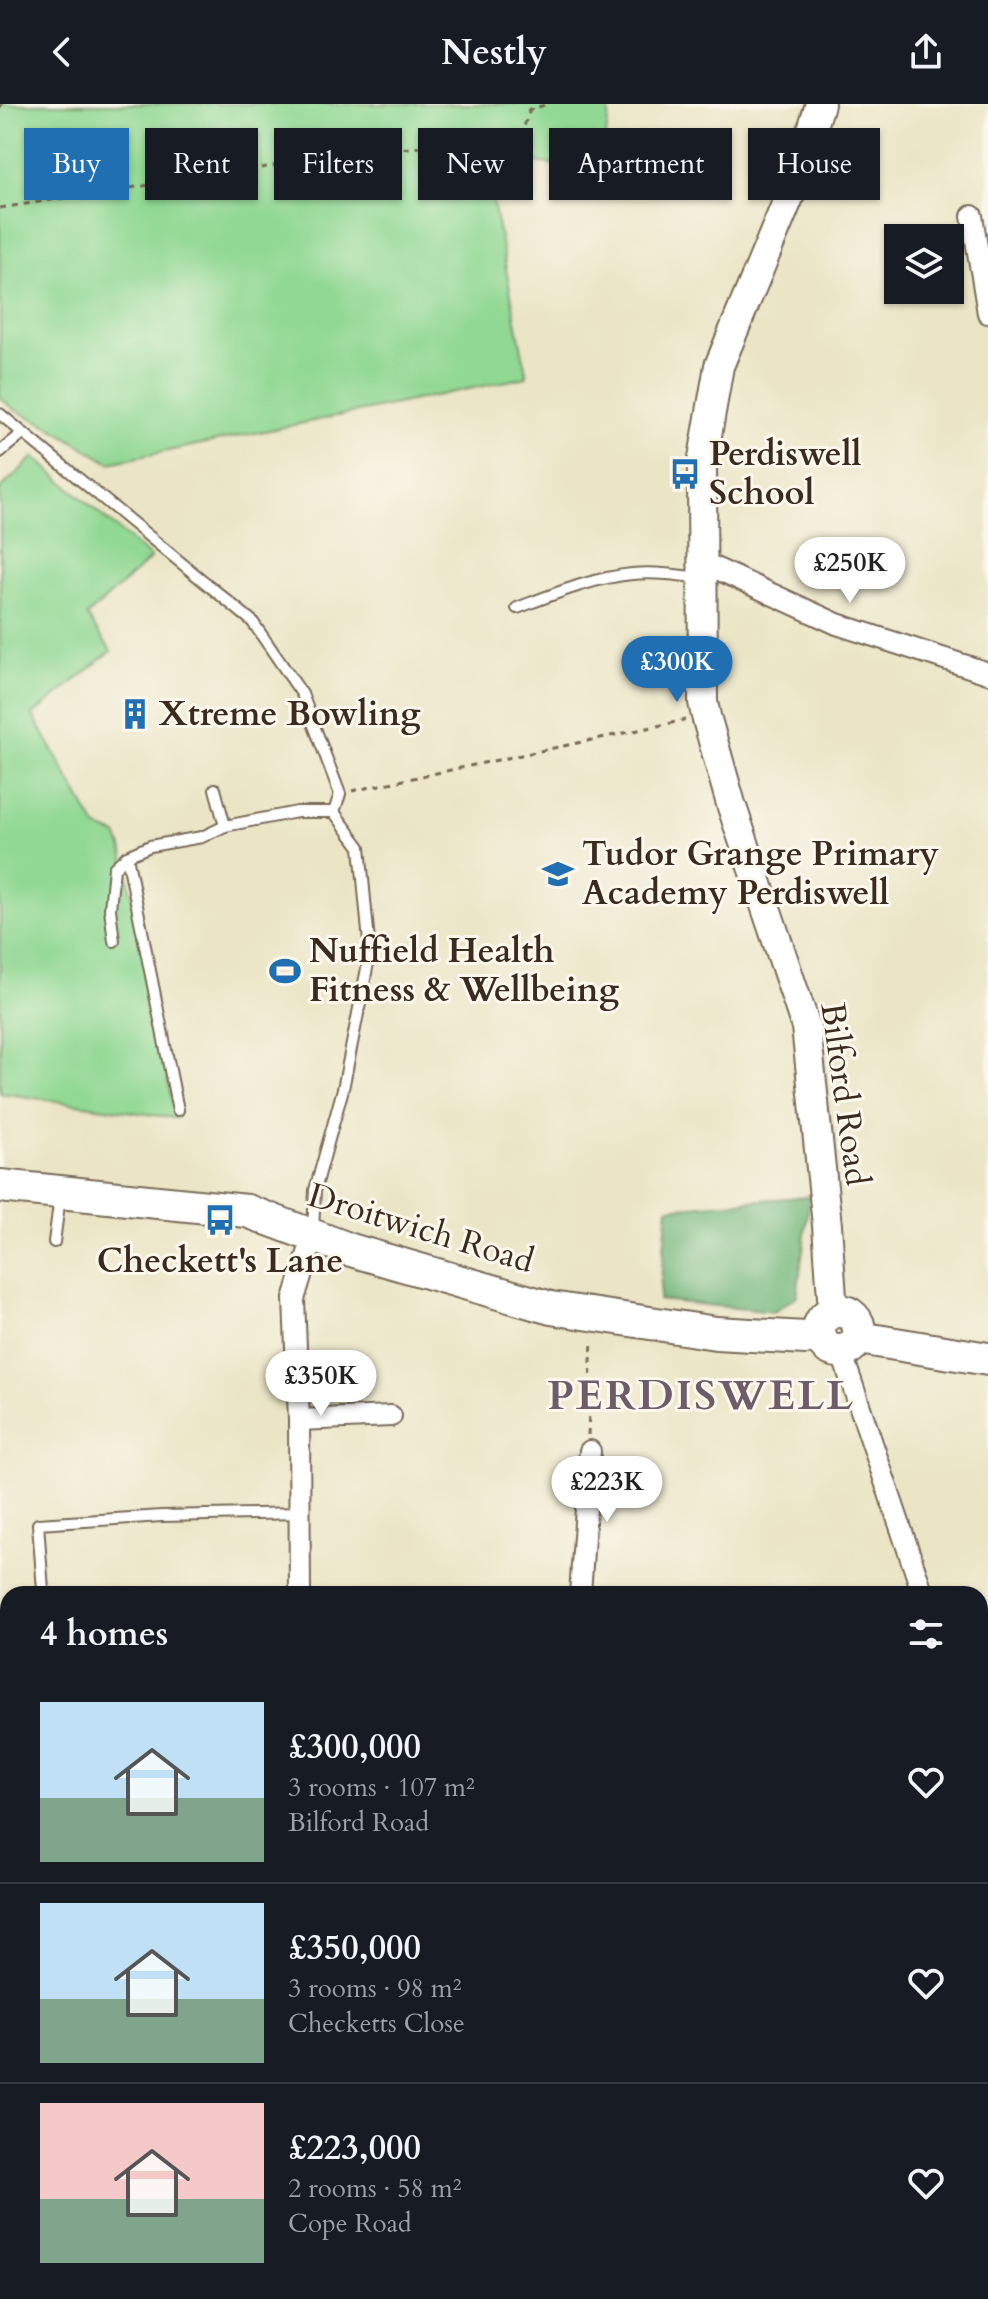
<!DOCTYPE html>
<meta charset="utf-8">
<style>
body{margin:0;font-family:Cardo,serif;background:#242831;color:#f1f3f6;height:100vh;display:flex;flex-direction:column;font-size:30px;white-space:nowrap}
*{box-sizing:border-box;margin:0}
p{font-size:26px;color:#9ea1a6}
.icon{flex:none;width:44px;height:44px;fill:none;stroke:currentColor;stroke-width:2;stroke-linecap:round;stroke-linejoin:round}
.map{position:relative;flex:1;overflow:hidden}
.details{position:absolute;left:0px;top:1482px;width:988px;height:714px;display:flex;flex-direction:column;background:#171b24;border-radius:24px 24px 0 0;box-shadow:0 2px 6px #0004}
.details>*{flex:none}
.guide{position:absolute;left:24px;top:24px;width:940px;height:72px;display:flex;gap:16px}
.controls{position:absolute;left:884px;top:120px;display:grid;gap:16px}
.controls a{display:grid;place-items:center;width:80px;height:80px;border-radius:0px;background:#171b24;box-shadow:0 2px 6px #0004;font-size:40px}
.price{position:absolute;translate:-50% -68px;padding:0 18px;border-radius:28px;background:#fff;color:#222;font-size:26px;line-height:52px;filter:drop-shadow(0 2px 4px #0008)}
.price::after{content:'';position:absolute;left:50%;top:48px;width:24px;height:18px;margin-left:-12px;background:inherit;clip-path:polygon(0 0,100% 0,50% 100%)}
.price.active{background:#1f6fb2;color:#fff}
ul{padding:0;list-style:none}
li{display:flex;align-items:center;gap:24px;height:200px;padding:0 40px}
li+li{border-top:2px solid #363941}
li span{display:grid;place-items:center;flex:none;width:224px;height:160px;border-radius:0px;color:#555}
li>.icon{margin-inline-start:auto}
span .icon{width:96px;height:96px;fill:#fffc;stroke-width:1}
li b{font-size:34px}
h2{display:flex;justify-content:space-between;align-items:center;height:96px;padding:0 40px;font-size:34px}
.tag{padding:0 28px;border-radius:0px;background:#171b24;box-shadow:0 2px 6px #0004;font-size:28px;line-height:72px}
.tag.active{background:#1f6fb2;color:#fff}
header{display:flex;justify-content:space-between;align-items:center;height:104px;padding:0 40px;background:#171b24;font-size:36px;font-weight:700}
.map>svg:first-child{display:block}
.green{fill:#90d893;stroke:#668158;stroke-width:2}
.forest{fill:#74b87d;stroke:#58714e;stroke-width:2}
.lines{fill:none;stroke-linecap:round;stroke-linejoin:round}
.lane-casing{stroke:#796b59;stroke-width:14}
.street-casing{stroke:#796b59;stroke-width:24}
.secondary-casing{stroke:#796b59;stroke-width:32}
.primary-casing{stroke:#796b59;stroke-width:36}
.path{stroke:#796b59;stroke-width:3;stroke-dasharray:6 6;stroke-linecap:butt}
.lane{stroke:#fff;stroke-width:10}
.street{stroke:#fff;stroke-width:20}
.secondary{stroke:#fff;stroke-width:28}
.primary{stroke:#fff;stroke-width:32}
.labels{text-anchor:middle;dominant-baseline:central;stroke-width:6;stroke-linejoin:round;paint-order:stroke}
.poi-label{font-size:34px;font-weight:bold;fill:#3b2a1e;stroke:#fbf7ec;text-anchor:start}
.street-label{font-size:34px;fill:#3b2a1e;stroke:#fbf7ec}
.district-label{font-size:42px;font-weight:bold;letter-spacing:2px;fill:#6d5c69;stroke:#fbf7ec}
</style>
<header><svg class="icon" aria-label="back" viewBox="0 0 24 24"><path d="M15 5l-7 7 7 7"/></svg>Nestly<svg class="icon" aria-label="share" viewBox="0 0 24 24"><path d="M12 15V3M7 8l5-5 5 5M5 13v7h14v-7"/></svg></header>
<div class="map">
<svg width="988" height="2195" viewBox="0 0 988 2195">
<rect width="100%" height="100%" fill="#fbf7ec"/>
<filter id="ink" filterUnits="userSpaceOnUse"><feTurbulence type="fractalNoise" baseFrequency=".0125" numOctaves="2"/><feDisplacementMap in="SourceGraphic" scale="16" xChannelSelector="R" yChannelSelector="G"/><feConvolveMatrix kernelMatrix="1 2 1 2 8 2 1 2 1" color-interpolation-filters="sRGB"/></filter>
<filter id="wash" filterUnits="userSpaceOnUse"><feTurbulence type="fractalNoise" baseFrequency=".006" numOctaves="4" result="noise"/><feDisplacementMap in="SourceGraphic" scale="32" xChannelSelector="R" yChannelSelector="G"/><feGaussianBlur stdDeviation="1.8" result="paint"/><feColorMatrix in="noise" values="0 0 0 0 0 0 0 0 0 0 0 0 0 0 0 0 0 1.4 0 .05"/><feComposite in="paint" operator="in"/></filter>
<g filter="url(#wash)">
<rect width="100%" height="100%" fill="#ebe5c6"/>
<g class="green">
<polygon points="0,0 610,0 602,65 521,57 486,62 527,273 110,359 45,320 15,306 0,294"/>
<polygon points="34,353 151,454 87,512 111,547 33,611 96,723 117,731 122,743 175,1014 0,989 0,385"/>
<polygon points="8,1865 8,1975 0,1976 0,1866"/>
</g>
<polygon class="forest" points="810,1092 797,1192 774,1208 659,1196 668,1104"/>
</g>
<g filter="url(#ink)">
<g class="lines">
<defs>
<g id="lane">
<polyline points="0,310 252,517 302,590 340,690 334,708"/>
<polyline points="0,348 23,329"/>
<path d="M517,504c37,-14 75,-30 115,-34 23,-2 46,1 69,4"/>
<polyline points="215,685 225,722 297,708 334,708"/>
<polyline points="127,752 178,1006"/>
<polyline points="114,837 110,805 114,764 127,752 150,742 202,733 225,722"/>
<polyline points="313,1127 315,1086 343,985 370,849 360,743 334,708"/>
<polyline points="54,1138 60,1093"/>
<polyline points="43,1486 38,1420 162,1412 300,1409"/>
<polyline points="980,1712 988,1712"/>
</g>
<g id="street">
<polyline points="972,112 988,209"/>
<polyline points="702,458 837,520 988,569"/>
<polyline points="841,1247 923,1490"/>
<polyline points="299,1316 391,1312"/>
<polyline points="300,1490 299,1316 294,1195 313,1133"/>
<polyline points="580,1490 590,1347"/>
<polyline points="980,1642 988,1663"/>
<polyline points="0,1710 8,1711"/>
<polyline points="777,2188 781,2195"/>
<polyline points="882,2188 886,2195"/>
<polyline points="315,2195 315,2188"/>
<polyline points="566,2195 587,2188"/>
</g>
<polyline id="secondary" points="820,0 797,74 719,262 702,360 703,598 706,612 731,700 806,923 827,1121 833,1208"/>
<g id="primary">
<polyline points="0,1082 247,1107 351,1146 551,1204 716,1229 806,1234 820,1232"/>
<circle cx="839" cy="1227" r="20"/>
<polyline points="859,1232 871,1236 988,1255"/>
<polyline points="980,1967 988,1965"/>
<polyline points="0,2162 8,2156"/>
</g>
</defs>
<use href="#lane" class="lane-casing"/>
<use href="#street" class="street-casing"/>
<use href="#secondary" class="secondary-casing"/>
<use href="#primary" class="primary-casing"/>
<g class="path">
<polyline points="0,3 2,0"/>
<polyline points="527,7 547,0"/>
<path d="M0,104c78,-12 156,-24 235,-36 94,-15 189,-29 284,-31l13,-37"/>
<polyline points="352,687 685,616"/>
<polyline points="588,1331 592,1235"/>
<polyline points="0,1912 8,1907"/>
</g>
<use href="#lane" class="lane"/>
<use href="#street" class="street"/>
<use href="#secondary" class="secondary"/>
<use href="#primary" class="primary"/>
</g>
</g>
<defs>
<symbol id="bus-bare" viewBox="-9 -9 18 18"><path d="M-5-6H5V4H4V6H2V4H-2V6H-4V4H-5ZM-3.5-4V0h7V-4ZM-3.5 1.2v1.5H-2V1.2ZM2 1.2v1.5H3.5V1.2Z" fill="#1f6fb2" stroke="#fbf7ec" stroke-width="2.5" paint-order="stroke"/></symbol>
<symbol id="building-bare" viewBox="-9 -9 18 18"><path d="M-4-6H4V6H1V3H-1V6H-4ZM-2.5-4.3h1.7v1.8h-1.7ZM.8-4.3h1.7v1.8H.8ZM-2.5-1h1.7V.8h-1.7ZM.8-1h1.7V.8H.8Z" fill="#1f6fb2" stroke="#fbf7ec" stroke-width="2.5" paint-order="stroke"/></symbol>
<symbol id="school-bare" viewBox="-9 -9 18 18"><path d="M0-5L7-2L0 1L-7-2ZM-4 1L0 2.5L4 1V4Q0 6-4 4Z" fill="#1f6fb2" stroke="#fbf7ec" stroke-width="2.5" paint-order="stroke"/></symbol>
<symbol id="stadium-bare" viewBox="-9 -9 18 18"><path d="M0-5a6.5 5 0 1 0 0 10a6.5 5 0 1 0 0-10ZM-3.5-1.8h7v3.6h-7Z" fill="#1f6fb2" stroke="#fbf7ec" stroke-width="2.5" paint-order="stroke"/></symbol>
</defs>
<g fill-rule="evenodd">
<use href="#bus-bare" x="663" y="348" width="44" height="44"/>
<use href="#building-bare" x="113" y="588" width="44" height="44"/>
<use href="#school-bare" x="536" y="748" width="44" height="44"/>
<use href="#stadium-bare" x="263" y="845" width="44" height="44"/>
<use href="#bus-bare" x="198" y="1094" width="44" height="44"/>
</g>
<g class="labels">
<g class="poi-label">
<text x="709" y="350">Perdiswell<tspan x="709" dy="39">School</tspan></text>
<text x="159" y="610">Xtreme Bowling</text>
<text x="582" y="750">Tudor Grange Primary<tspan x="582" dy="39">Academy Perdiswell</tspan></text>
<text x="309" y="847">Nuffield Health<tspan x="309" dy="39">Fitness &amp; Wellbeing</tspan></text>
<text x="220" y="1157" text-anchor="middle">Checkett's Lane</text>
</g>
<g class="street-label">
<text transform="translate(845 990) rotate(82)">Bilford Road</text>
<text transform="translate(421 1124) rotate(17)">Droitwich Road</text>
</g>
<g class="district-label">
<text x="701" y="1291">PERDISWELL</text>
</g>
</g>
</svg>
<div class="controls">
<a><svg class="icon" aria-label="layers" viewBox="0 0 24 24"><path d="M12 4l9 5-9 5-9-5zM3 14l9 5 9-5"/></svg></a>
</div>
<b class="price" style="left:850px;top:501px">£250K</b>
<b class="price active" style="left:677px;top:600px">£300K</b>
<b class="price" style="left:321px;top:1314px">£350K</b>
<b class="price" style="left:607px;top:1420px">£223K</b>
<div class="guide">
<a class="tag active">Buy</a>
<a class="tag">Rent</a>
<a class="tag">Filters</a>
<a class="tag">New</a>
<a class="tag">Apartment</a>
<a class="tag">House</a>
</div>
<section class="details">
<h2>4 homes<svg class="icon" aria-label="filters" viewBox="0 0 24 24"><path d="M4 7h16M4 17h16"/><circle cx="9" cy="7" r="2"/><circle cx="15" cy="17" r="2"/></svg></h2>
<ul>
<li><span style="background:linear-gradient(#bfe0f5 60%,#7fa58c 0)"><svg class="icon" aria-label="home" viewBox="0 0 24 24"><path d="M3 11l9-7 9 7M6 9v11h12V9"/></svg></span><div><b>£300,000</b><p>3 rooms · 107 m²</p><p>Bilford Road</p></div><svg class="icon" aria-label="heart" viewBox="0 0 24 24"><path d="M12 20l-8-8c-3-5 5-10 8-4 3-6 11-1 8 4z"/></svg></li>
<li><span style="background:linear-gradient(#bfe0f5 60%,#7fa58c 0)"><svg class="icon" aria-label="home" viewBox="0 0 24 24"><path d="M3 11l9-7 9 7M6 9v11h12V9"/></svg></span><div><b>£350,000</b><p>3 rooms · 98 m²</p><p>Checketts Close</p></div><svg class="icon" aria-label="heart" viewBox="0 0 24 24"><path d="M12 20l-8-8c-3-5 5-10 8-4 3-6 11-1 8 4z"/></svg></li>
<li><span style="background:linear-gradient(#f6c9c9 60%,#7fa58c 0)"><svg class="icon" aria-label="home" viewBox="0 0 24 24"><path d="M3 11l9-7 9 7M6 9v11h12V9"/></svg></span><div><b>£223,000</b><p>2 rooms · 58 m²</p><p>Cope Road</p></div><svg class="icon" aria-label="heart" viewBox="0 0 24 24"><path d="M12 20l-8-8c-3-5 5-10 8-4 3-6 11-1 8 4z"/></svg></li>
</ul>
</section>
</div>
